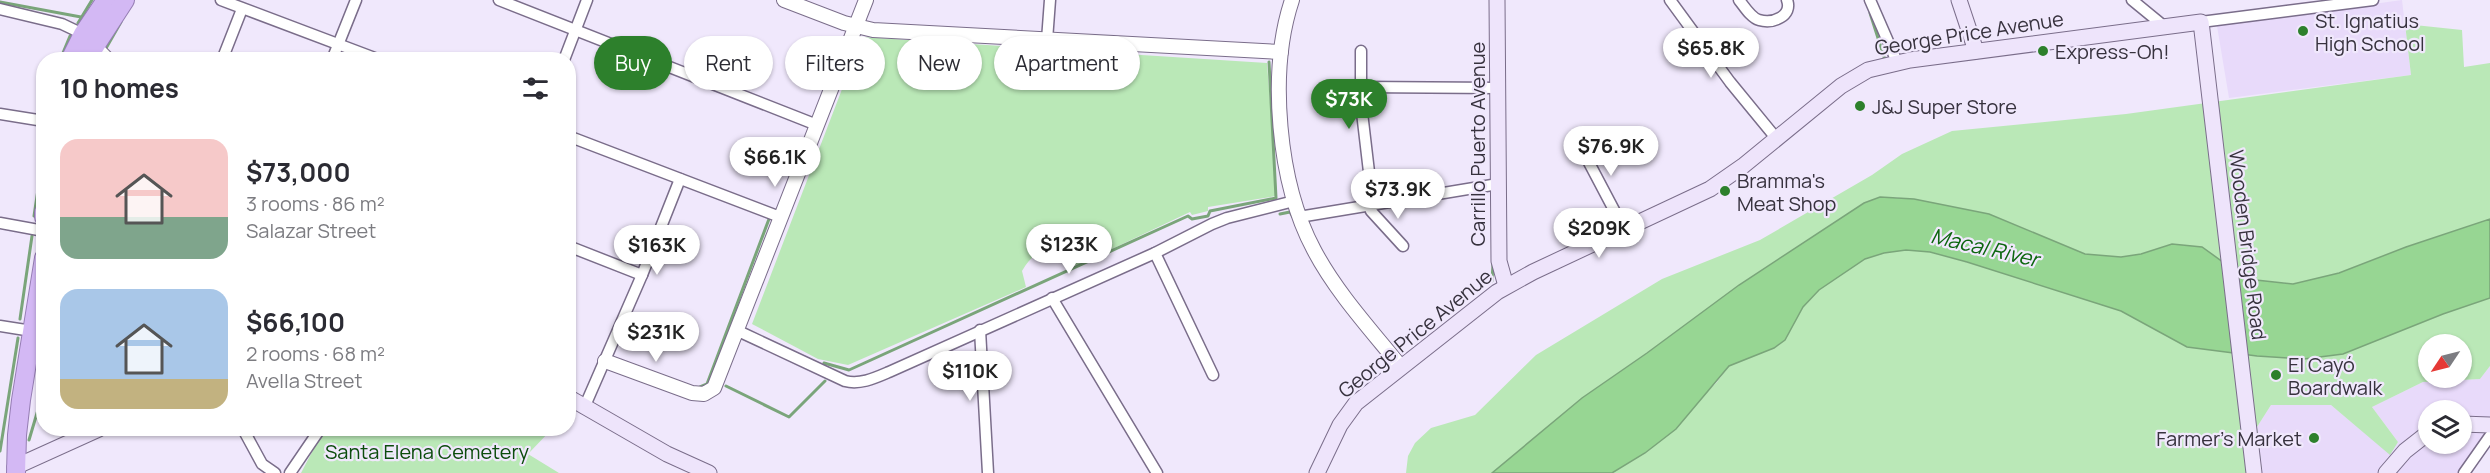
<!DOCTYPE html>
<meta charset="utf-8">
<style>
body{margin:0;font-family:Manrope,sans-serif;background:#f7f7f7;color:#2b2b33;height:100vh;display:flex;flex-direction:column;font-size:22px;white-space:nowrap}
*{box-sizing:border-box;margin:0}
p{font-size:20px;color:#7c7c81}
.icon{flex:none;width:33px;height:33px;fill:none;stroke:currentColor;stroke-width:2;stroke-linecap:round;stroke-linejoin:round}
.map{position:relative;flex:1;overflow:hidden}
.panel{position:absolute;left:36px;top:52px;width:540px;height:384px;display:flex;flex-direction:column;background:#fff;border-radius:24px;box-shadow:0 2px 4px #0004}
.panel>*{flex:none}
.guide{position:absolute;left:594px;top:36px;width:570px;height:54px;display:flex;gap:12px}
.needle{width:39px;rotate:235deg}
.controls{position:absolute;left:2418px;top:334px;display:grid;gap:12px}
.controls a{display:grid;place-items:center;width:54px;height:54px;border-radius:50%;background:#fff;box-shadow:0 2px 4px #0004;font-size:30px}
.price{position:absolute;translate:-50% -51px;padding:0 14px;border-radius:21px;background:#fff;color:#222;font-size:20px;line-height:39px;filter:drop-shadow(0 2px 3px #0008)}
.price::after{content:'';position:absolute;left:50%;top:36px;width:18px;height:14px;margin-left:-9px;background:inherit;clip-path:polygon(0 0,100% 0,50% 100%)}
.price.current{background:#2d802c;color:#fff}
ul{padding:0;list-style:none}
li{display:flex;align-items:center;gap:18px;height:150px;padding:0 24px}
li span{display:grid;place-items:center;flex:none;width:168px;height:120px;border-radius:18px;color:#555}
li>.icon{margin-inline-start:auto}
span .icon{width:72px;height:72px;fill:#fffc;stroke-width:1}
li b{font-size:26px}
h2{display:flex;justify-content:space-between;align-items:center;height:72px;padding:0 24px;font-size:26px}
.tag{padding:0 21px;border-radius:27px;background:#fff;box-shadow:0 2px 4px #0004;font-size:21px;line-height:54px}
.tag.current{background:#2d802c;color:#fff}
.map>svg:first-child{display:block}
.built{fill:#e8dafa;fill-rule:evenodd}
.green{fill:#bae8b7;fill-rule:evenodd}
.water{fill:#97d693;stroke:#7aa57a;stroke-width:1.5}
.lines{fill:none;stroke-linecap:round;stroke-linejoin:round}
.stream{stroke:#7aa57a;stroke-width:3}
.minor-casing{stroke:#7a6d8a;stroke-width:13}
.tertiary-casing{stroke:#7a6d8a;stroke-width:16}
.secondary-casing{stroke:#7a6d8a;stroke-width:17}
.trunk-casing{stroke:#957db3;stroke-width:20}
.minor{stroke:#fff;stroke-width:10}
.tertiary{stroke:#fff;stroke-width:14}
.secondary{stroke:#eee4fb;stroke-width:15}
.trunk{stroke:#d3b8f4;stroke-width:18}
.poi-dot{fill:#2d802c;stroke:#f0e8fc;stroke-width:2}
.labels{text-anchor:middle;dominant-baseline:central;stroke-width:4.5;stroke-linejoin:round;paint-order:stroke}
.poi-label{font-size:20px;fill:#37323e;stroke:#f0e8fc;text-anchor:start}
.street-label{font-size:20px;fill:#37323e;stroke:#f0e8fc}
.park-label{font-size:20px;fill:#0b4c0c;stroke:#f0e8fc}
.water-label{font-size:21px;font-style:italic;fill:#0c660f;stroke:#f0e8fc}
</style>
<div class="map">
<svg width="2490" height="473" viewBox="0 0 2490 473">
<rect width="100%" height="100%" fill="#f0e8fc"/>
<g class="built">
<polygon points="2402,0 2411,75 2229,98 2217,26"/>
<path d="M2490,366v80l-20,27h-208l-5,-46 14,-22h60l59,49 8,-12 -26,-35 51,-25 57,-3zM2428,411h34v33h-34z"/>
</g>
<g class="green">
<polygon points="2405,24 2462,30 2464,67 2490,63 2490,219 2406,247 2339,273 2294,284 2256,280 2223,262 2202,247 2172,244 2141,254 2121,257 2085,254 1989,214 1950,206 1894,197 1880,197 1864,203 1739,285 1647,353 1582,398 1492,473 1406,473 1408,456 1415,443 1431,428 1475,415 1536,355 1662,279 1760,240 1872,175 1902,154 1952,131 2126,114 2411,75"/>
<path d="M862,37l405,26 10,133 -69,11v4l-16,4 -2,-3 -114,54 -14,-23c-19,4 -30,11 -40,28l4,16 -178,78 -30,-6 -66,-35z"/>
<path d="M1906,250l24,2 79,22 112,37 66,36 70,9 47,3 39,-5 100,-40 47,-16v68l-10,13 -57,3 -51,25 26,35 -8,13 -59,-50h-60l-14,22 5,46h-650l33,-20 72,-71 12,-16 45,-18 11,-8 18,-33 16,-17 46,-31 19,-6zM2428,345h34v33h-34z"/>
<polygon points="324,429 552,429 528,454 559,473 301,473"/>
</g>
<polygon class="water" points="1880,197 1914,199 1989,214 2085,254 2121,257 2141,254 2172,244 2202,247 2223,262 2256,280 2293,284 2339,273 2406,247 2490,219 2490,298 2443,314 2343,354 2304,359 2257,356 2187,347 2121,311 1967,262 1930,252 1906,250 1884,253 1865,259 1819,290 1803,307 1785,340 1774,348 1729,366 1676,429 1645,453 1612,473 1492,473 1582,398 1647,353 1739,285 1864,203"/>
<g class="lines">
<g class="stream">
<polyline points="0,2 81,17"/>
<polyline points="1870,13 1885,60"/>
<polyline points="78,23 92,0"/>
<polyline points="105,50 121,22"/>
<polyline points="60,60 70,36"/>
<polyline points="1280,214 1290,212 1293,217"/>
<polyline points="34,216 44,150"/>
<polyline points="1492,281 1493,264"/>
<polyline points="20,319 32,236"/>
<polyline points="1383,355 1392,368"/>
<polyline points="824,363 849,370 1188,216 1192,219 1208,216 1210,211 1276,198 1269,62"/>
<polyline points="726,386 789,417 825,381"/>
<polyline points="700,387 707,384 769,219"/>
<polyline points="29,440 40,403 44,379"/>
<polyline points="0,451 18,338"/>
</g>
<defs>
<g id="minor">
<polyline points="221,0 380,60"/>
<polyline points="499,0 817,125"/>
<polyline points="1670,0 1730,82 1776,138"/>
<path d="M1739,0c5,6 12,18 20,20 14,4 34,-4 28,-20"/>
<polyline points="1870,0 1897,62"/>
<polyline points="2132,0 2165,27"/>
<polyline points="0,9 62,24 83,34"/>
<polyline points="2201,22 2373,0"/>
<polyline points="1047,40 1050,0"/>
<polyline points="1361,51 1361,104 1373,206"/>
<polyline points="222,60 242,9"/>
<polyline points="332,60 356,0"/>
<polyline points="564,60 587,0"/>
<polyline points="1361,87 1498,88"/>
<polyline points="0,114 44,121"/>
<polyline points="568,136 780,217"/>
<polyline points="1575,136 1624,229"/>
<polyline points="1369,206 1371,211 1403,246"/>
<polyline points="1299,217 1498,184"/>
<polyline points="0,223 44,231"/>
<polyline points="568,246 642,275"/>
<polyline points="1155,253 1213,375"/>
<polyline points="1052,298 1157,473"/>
<polyline points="0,326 32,331"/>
<path d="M736,330l109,51c15,4 30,-3 44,-9l266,-119 57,-29 15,-6 67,-17"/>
<polyline points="980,330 988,473"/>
<polyline points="584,408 642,275 680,179"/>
<polyline points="243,429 262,464 275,473"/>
<polyline points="290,473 320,429"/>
<polyline points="2464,473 2490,436"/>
</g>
<g id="tertiary">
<polyline points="784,0 844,23 873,30 1281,52"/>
<path d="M1292,0c-24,72 -14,183 22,250 22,42 57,80 87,117"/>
<polyline points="94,46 108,60"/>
<polyline points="605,361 692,393 704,394 714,388 866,0"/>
</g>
<g id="secondary">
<polyline points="1497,0 1499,261 1506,286"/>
<polyline points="1959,0 1976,51"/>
<polyline points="568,397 667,454 709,473"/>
<polyline points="2462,424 2490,425"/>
<polyline points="15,467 99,429"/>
<polyline points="1317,473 1340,425 1356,403 1497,292 1533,272 1710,189 1743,166 1841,86 1868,70 1910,60 2201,22 2254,473"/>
<polyline points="2386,473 2405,451 2428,433"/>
</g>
<g id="trunk">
<polyline points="70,60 83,34 106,0"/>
<polyline points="86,60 125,0"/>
<polyline points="44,212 44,217"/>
<polyline points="16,473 17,435 21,400 44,258"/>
</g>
</defs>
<use href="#minor" class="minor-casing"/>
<use href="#tertiary" class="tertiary-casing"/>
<use href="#secondary" class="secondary-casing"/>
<use href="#trunk" class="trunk-casing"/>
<use href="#minor" class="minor"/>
<use href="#tertiary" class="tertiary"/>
<use href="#secondary" class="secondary"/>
<use href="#trunk" class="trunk"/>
</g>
<g class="poi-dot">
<circle cx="2303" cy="31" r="6"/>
<circle cx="2043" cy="51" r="6"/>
<circle cx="1860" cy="106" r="6"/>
<circle cx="1725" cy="191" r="6"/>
<circle cx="2276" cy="375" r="6"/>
<circle cx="2314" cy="438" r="6"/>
</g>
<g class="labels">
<g class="poi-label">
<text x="2315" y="20">St. Ignatius<tspan x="2315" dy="23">High School</tspan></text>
<text x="2055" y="51">Express-Oh!</text>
<text x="1872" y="106">J&amp;J Super Store</text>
<text x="1737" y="180">Bramma's<tspan x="1737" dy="23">Meat Shop</tspan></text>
<text x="2288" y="364">El Cayó<tspan x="2288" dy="23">Boardwalk</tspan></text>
<text x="2302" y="438" text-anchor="end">Farmer's Market</text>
</g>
<g class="street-label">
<text transform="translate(1969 33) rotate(-9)">George Price Avenue</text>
<text transform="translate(1477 144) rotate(-90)">Carrillo Puerto Avenue</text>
<text transform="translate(2248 245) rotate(83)">Wooden Bridge Road</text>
<text transform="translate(1415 333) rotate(-39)">George Price Avenue</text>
</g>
<g class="park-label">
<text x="427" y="451">Santa Elena Cemetery</text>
</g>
<g class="water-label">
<text transform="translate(1985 247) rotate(13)">Macal River</text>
</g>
</g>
</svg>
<div class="controls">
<a><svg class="needle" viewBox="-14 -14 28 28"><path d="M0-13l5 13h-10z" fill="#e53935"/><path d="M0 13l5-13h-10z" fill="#7c7c81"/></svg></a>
<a><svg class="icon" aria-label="layers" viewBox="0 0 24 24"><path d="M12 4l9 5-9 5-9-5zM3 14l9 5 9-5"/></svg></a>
</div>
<b class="price" style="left:1711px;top:79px">$65.8K</b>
<b class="price current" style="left:1349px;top:130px">$73K</b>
<b class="price" style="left:1611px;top:177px">$76.9K</b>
<b class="price" style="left:775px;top:188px">$66.1K</b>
<b class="price" style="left:1398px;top:220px">$73.9K</b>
<b class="price" style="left:1599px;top:259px">$209K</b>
<b class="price" style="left:1069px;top:275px">$123K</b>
<b class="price" style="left:657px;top:276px">$163K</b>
<b class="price" style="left:656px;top:363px">$231K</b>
<b class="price" style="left:970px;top:402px">$110K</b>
<div class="guide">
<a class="tag current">Buy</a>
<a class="tag">Rent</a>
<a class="tag">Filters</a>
<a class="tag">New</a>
<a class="tag">Apartment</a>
</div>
<section class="panel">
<h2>10 homes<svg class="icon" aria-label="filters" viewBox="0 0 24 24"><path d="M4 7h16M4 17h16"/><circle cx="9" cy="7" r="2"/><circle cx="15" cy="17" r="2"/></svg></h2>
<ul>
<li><span style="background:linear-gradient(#f6c9c9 65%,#7fa58c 0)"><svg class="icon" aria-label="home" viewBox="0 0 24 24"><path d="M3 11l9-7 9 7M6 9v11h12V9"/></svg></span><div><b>$73,000</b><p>3 rooms · 86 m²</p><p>Salazar Street</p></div></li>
<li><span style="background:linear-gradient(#a9c7e8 75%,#c2b280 0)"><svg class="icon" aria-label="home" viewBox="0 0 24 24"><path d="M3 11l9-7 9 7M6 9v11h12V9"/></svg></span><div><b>$66,100</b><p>2 rooms · 68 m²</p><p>Avella Street</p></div></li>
</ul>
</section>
</div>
